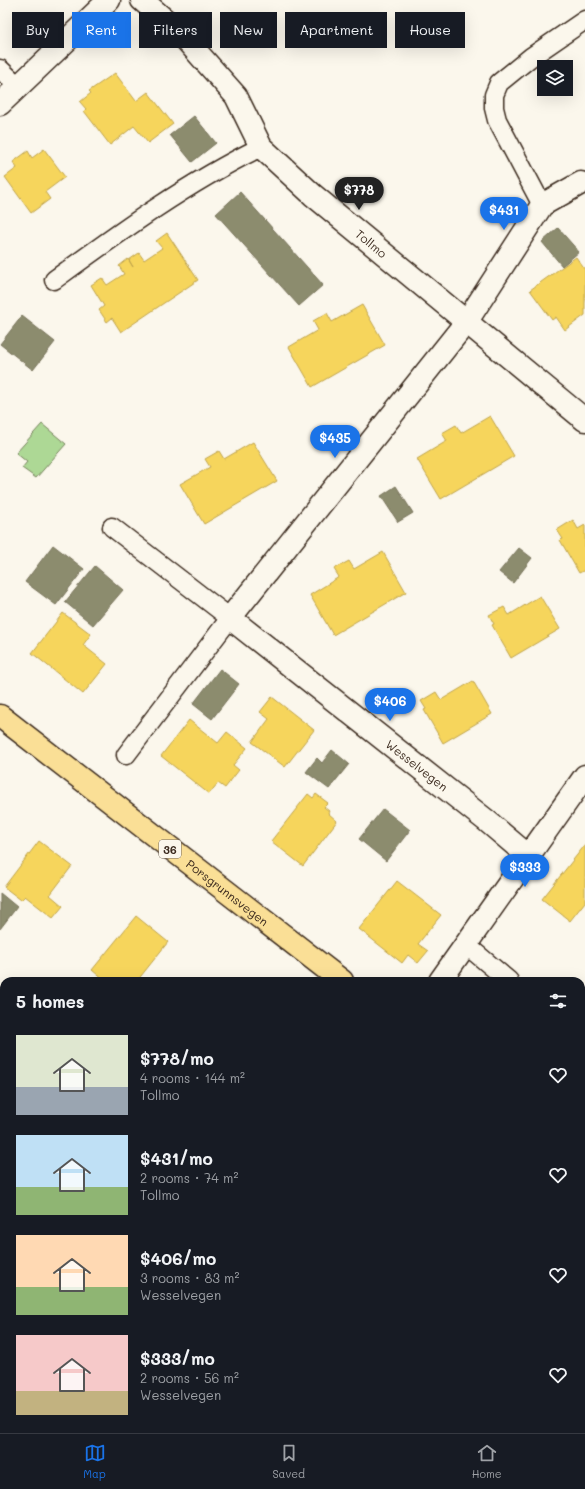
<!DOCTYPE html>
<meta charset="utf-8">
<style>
body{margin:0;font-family:Mali,sans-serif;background:#20242c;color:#f1f3f6;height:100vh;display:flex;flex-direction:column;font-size:15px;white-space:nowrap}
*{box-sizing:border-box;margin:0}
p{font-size:13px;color:#9ea1a6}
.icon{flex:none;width:22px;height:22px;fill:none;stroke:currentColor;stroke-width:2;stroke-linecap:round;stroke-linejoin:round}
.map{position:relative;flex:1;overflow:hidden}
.sheet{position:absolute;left:0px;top:977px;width:585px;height:456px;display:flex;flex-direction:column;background:#171b24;border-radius:12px 12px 0 0;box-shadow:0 4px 16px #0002}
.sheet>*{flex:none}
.banner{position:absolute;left:12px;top:12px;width:561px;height:36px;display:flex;gap:8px}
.fabs{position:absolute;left:537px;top:60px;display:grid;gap:8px}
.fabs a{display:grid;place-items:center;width:36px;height:36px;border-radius:0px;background:#171b24;box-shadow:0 4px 16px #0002;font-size:20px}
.price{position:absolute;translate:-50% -34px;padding:0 9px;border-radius:14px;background:#1a73e8;color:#fff;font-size:13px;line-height:26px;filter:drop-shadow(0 1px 2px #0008)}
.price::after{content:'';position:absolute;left:50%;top:24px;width:12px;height:9px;margin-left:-6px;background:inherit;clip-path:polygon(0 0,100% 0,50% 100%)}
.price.active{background:#222;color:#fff}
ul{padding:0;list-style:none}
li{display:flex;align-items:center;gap:12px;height:100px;padding:0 16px}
li span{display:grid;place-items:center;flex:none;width:112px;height:80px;border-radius:0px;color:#555}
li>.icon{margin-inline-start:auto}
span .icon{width:48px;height:48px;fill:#fffc;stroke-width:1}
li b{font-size:17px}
h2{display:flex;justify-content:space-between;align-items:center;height:48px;padding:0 16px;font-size:17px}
.tag{padding:0 14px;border-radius:0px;background:#171b24;box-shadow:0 4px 16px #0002;font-size:14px;line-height:36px}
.tag.active{background:#1a73e8;color:#fff}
.tab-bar{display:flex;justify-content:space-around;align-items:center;height:56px;border-top:1px solid #363941;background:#171b24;font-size:11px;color:#9ea1a6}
.tab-bar a{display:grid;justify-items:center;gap:2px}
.tab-bar .active{color:#1a73e8}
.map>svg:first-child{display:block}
.green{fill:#add895;stroke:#74815a}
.homes{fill:#f6d55c;stroke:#bea249}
.industry{fill:#8c8c6e;stroke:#746f56}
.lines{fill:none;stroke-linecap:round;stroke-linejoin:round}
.service-casing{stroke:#3b2a1e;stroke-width:21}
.minor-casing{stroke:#3b2a1e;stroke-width:25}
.trunk-casing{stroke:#3b2a1e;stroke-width:25}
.service{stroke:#fbf7ec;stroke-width:18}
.minor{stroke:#fbf7ec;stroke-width:22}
.trunk{stroke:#fadf96;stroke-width:22}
.labels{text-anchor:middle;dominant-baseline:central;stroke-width:4;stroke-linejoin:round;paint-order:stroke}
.shield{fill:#fbf7ec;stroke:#75685c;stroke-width:1}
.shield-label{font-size:11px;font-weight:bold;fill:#3b2a1e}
.street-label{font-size:12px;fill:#3b2a1e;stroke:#fbf7ec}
</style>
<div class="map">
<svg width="585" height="1433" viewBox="0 0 585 1433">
<rect width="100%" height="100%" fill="#fbf7ec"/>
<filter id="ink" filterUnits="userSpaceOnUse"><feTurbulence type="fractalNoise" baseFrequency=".025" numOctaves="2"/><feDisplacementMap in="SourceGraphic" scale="8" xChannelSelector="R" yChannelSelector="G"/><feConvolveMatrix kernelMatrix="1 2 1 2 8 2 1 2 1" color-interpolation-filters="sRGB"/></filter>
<g filter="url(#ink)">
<polygon class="green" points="42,424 66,444 36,478 22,468 27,462 16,453"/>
<g class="homes">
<polygon points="115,73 136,101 148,92 173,124 148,143 134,126 110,145 84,111 86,109 80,102 91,93 89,91"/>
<polygon points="44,149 65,177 45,192 50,199 31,213 5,177 17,168 13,162 28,151 32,158"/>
<polygon points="167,233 198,280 121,332 112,318 107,322 99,310 104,306 91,285 102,278 107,285 124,274 119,266 128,259 133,267 129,260 139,253 144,260 162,248 156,241"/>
<polygon points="576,257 585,270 585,315 565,330 556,317 552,320 530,290"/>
<polygon points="362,305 385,345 312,387 289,347 318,330 313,321 327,313 332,322"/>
<polygon points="490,416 514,456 441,499 417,459 447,441 442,433 456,425 461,433"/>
<polygon points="253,442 277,481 204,524 180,484 210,467 205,459 219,451 224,459"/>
<polygon points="573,520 578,529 585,525 585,570 579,573 560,540 563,539 557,530"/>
<polygon points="383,552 406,592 333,635 310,595 339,577 334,569 349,561 354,569"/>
<polygon points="540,596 560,629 511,658 492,625 494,624 489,615 504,607 509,615"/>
<polygon points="63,613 91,634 83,645 107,664 83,694 32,653"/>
<polygon points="473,681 492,714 443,743 424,710 426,709 421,701 436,692 441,700"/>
<polygon points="272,697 314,730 285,767 252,742 269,719 260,712"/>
<polygon points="189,720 218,743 227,732 247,748 233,765 239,770 225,788 218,783 209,794 161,756"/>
<polygon points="308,794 313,798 316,794 328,803 324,807 329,811 328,813 337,821 303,866 271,841"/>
<polygon points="39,841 72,866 50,895 63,906 53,918 25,896 21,900 4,887"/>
<polygon points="585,845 585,902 570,921 542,899"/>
<polygon points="397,881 441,915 418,944 428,951 418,963 408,955 402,963 359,929"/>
<polygon points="136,916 168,942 137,981 105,981 92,970"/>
<polygon points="0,1025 4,1028 4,1083 0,1080"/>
<polygon points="581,1423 585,1425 585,1433 559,1433 561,1429 581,1429"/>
<polygon points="142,1429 201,1429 199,1433 148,1433"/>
<polygon points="346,1429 397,1429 395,1432 396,1433 351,1433"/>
</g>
<g class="industry">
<polygon points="194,116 216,143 192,162 170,135"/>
<polygon points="240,192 323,285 299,306 216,214"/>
<polygon points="558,228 579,252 562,266 542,242"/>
<polygon points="22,316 55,342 33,370 0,344"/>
<polygon points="396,486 413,513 398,522 381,496"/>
<polygon points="53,545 84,569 56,605 25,582"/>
<polygon points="519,548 532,558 513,583 499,572"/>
<polygon points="95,566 123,590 93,625 65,602"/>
<polygon points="220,669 239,684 212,719 193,704"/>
<polygon points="332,750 349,764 329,789 306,772 317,758 322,763"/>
<polygon points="383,809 410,830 386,861 359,839"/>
<polygon points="0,893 17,907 0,929"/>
<polygon points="228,1429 251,1429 249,1433 234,1433"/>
</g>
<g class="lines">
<defs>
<g id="service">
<polyline points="0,69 18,86"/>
<polyline points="542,205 497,120 494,108 494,95 499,83 531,57 585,20"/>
<path d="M54,280c66,-48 133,-97 207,-133"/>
<polyline points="112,527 230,618 126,755"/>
<polyline points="465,944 509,981"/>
<polyline points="581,1042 585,1046"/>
<polyline points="102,1433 104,1429"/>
<polyline points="277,1433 278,1429"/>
</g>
<g id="minor">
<path id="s1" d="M142,0l38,33 56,63 25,51 52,48 272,225"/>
<polyline points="0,104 109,0"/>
<polyline points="527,855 487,821 230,618 467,321 542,205 581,183"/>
<polyline points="440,981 585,776"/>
<polyline points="0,1179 4,1182"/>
</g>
<g id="trunk">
<path id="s2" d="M0,716l342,265"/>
<polyline points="581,1167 585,1170"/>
</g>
</defs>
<use href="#service" class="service-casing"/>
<use href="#minor" class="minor-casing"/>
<use href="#trunk" class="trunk-casing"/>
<use href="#service" class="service"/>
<use href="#minor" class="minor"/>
<use href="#trunk" class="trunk"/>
</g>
</g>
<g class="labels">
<rect class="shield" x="159" y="840" width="22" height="18" rx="3"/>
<g class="shield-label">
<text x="170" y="849">36</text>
</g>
<g class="street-label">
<text stroke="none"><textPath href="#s1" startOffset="338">Tollmo</textPath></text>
<text transform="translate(417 765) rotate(38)">Wesselvegen</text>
<text stroke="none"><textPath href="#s2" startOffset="288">Porsgrunnsvegen</textPath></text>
</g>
</g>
</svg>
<div class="fabs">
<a><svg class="icon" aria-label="layers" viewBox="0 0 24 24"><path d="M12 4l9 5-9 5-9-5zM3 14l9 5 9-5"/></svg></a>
</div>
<b class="price active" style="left:359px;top:211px">$778</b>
<b class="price" style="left:504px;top:231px">$431</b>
<b class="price" style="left:335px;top:459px">$435</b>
<b class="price" style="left:390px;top:722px">$406</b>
<b class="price" style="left:525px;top:888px">$333</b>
<div class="banner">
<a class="tag">Buy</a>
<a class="tag active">Rent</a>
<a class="tag">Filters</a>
<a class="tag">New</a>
<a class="tag">Apartment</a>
<a class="tag">House</a>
</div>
<section class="sheet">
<h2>5 homes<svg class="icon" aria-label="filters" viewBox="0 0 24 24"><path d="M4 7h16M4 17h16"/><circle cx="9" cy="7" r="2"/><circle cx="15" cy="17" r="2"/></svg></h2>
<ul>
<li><span style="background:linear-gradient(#dfe7d0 65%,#9aa5b1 0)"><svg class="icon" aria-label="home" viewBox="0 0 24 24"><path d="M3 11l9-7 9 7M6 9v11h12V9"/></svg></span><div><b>$778/mo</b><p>4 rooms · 144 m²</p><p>Tollmo</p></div><svg class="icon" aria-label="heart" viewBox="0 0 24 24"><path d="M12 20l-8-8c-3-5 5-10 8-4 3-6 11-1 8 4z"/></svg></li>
<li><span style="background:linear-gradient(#bfe0f5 65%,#8fb573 0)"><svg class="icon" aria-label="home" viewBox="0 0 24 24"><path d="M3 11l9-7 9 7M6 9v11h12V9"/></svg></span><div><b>$431/mo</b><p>2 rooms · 74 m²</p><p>Tollmo</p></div><svg class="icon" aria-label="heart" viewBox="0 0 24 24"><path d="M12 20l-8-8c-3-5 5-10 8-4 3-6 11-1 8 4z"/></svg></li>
<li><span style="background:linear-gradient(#ffd9b3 65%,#8fb573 0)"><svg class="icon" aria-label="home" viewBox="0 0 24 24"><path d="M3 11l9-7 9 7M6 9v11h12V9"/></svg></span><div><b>$406/mo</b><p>3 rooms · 83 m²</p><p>Wesselvegen</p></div><svg class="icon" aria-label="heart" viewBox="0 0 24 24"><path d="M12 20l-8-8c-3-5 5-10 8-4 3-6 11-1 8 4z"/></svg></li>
<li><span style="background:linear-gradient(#f6c9c9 70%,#c2b280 0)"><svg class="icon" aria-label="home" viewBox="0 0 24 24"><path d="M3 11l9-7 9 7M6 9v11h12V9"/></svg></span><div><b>$333/mo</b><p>2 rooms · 56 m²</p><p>Wesselvegen</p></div><svg class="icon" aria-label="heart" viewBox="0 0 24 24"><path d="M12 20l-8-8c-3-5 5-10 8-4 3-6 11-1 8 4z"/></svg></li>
</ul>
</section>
</div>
<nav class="tab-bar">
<a class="active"><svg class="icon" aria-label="map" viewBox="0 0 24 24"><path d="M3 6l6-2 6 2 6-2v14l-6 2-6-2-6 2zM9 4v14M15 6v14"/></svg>Map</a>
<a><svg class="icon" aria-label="saved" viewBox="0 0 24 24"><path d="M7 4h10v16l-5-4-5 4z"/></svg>Saved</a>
<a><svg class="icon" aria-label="home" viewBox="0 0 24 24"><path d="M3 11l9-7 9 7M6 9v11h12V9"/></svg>Home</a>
</nav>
